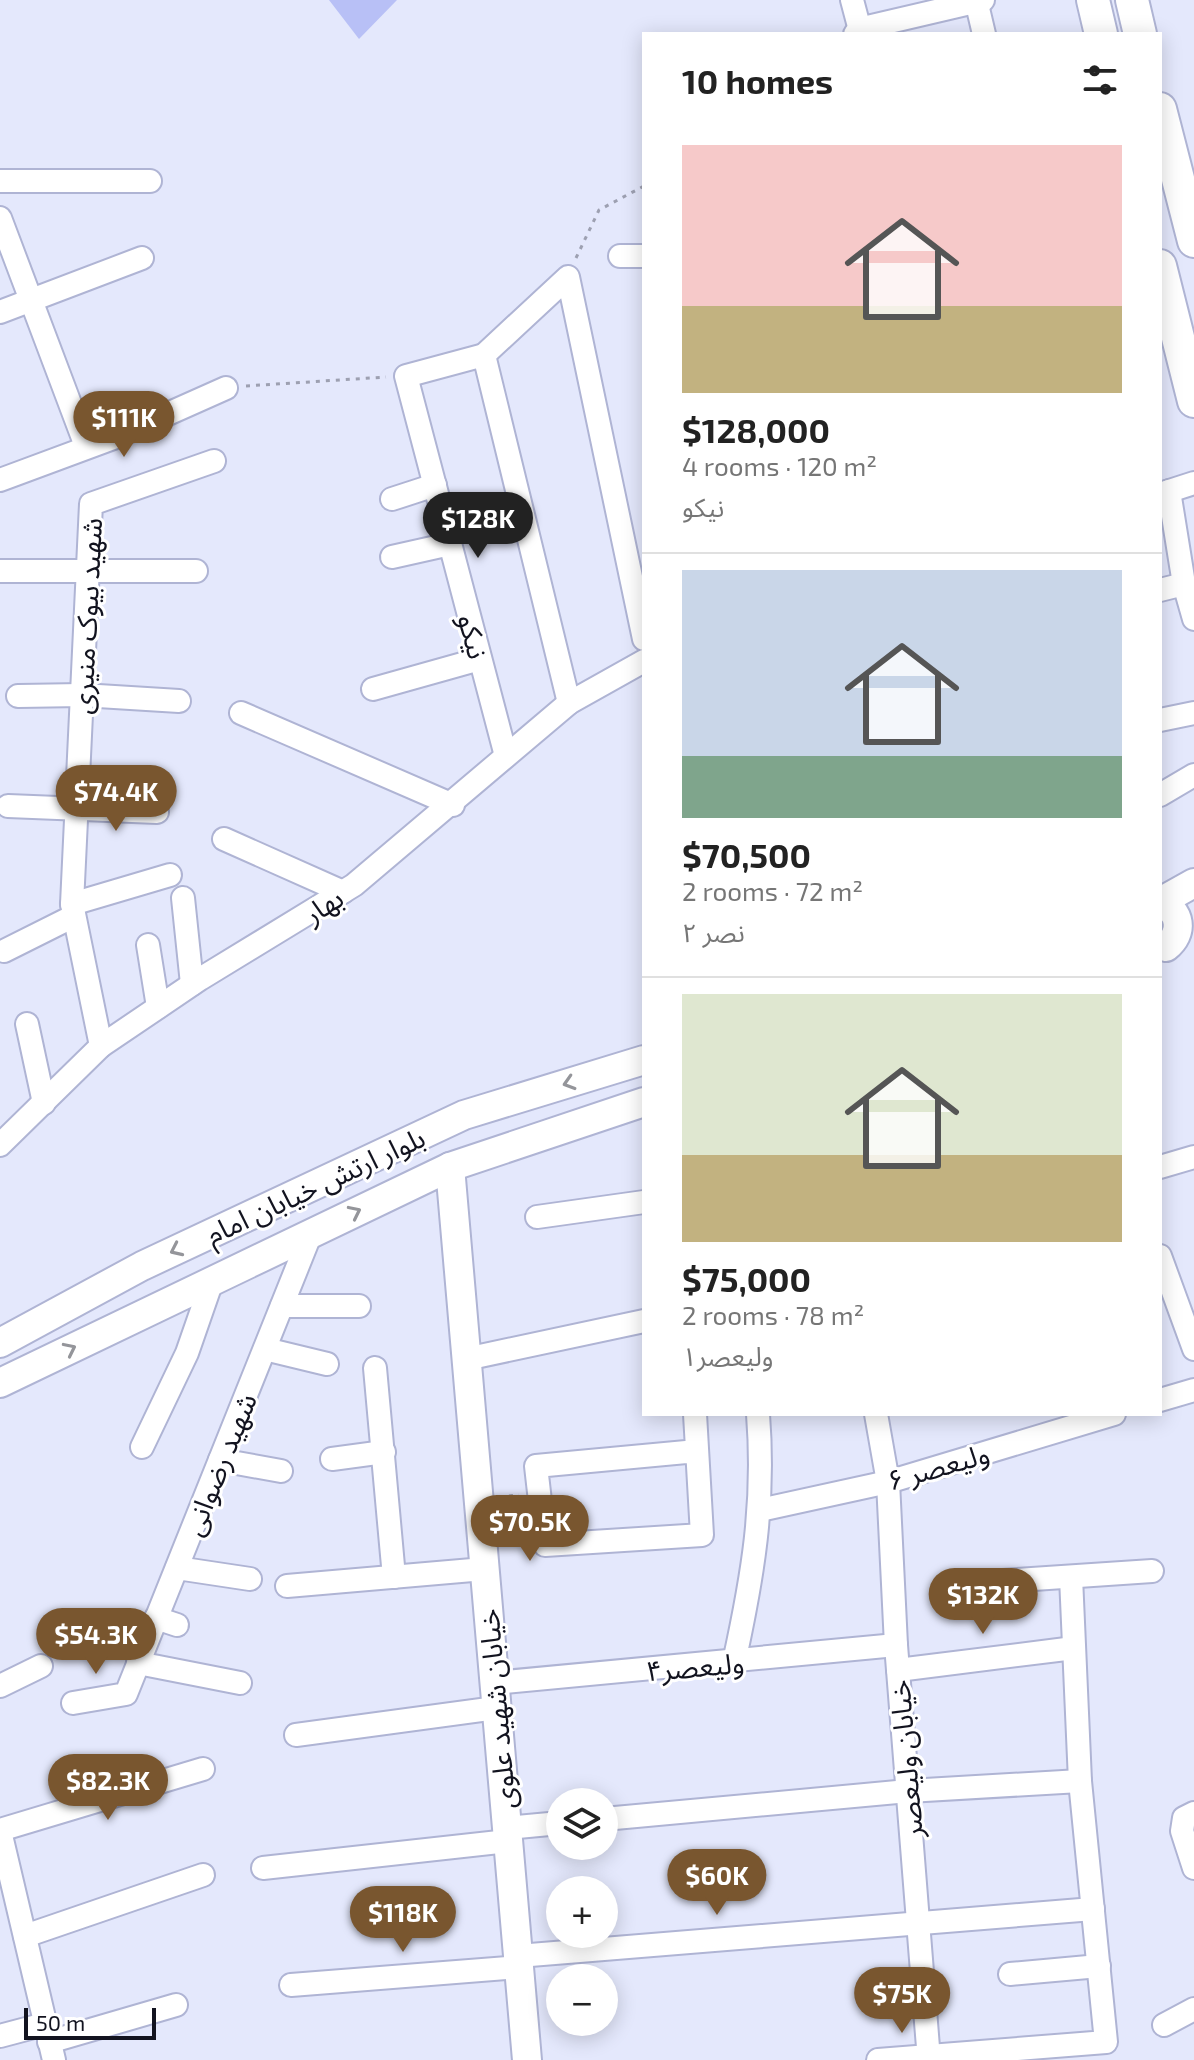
<!DOCTYPE html>
<meta charset="utf-8">
<style>
body{margin:0;font-family:"Exo 2","Noto Sans Arabic",sans-serif;background:#f2f2f2;color:#222;height:100vh;display:flex;flex-direction:column;font-size:30px;white-space:nowrap}
*{box-sizing:border-box;margin:0}
p{font-size:26px;color:#767676}
.icon{flex:none;width:44px;height:44px;fill:none;stroke:currentColor;stroke-width:2;stroke-linecap:round;stroke-linejoin:round}
.map{position:relative;flex:1;overflow:hidden}
.panel{position:absolute;left:642px;top:32px;width:520px;height:1384px;display:flex;flex-direction:column;background:#fff;border-radius:0px;box-shadow:0 4px 20px #0003}
.panel>*{flex:none}
.buttons{position:absolute;left:546px;top:1788px;display:grid;gap:16px}
.buttons a{display:grid;place-items:center;width:72px;height:72px;border-radius:50%;background:#fff;box-shadow:0 4px 20px #0003;font-size:40px}
.scale{position:absolute;left:24px;bottom:20px;width:132px;box-sizing:border-box;padding-left:8px;border:4px solid #12131f;border-top:0;font-size:22px;line-height:28px;white-space:nowrap;color:#12131f;-webkit-text-stroke:6px #fff;paint-order:stroke}
.price{position:absolute;translate:-50% -68px;padding:0 18px;border-radius:28px;background:#79562f;color:#fff;font-size:26px;line-height:52px;filter:drop-shadow(0 2px 4px #0008)}
.price::after{content:'';position:absolute;left:50%;top:48px;width:24px;height:18px;margin-left:-12px;background:inherit;clip-path:polygon(0 0,100% 0,50% 100%)}
.price.current{background:#222;color:#fff}
ul{padding:0;list-style:none}
li{display:grid;align-content:center;gap:16px;height:424px;padding:0 40px}
li+li{border-top:2px solid #e0e0e0}
li span{display:grid;place-items:center;height:248px;border-radius:0px;color:#555}
li>.icon{margin-inline-start:auto}
span .icon{width:144px;height:144px;fill:#fffc;stroke-width:1}
li b{font-size:34px}
h2{display:flex;justify-content:space-between;align-items:center;height:96px;padding:0 40px;font-size:34px}
.map>svg:first-child{display:block}
.green{fill:#b8c0f6}
.lines{fill:none;stroke-linecap:round;stroke-linejoin:round}
.minor-casing{stroke:#afb4d4;stroke-width:26}
.major-casing{stroke:#afb4d4;stroke-width:32}
.highway-casing{stroke:#afb4d4;stroke-width:36}
.path{stroke:#9da0b1;stroke-width:3;stroke-dasharray:4 6;stroke-linecap:butt}
.minor{stroke:#fff;stroke-width:22}
.major{stroke:#fff;stroke-width:28}
.highway{stroke:#fff;stroke-width:32}
.oneway{stroke:#94959a}
.labels{text-anchor:middle;dominant-baseline:central;stroke-width:6;stroke-linejoin:round;paint-order:stroke}
.street-label{font-size:28px;fill:#12131f;stroke:#fff}
</style>
<div class="map">
<svg width="1194" height="2060" viewBox="0 0 1194 2060">
<rect width="100%" height="100%" fill="#e4e8fc"/>
<polygon class="green" points="329,0 397,0 359,39"/>
<g class="lines">
<defs>
<g id="minor">
<polyline points="852,0 861,34"/>
<polyline points="976,0 984,34"/>
<polyline points="855,34 859,29 983,0"/>
<polyline points="0,181 150,181"/>
<polyline points="0,218 86,446"/>
<polyline points="620,256 644,256"/>
<polyline points="0,312 142,258"/>
<polyline points="484,355 569,703"/>
<polyline points="0,480 116,437 226,388"/>
<polyline points="1169,491 1184,584 1194,619"/>
<polyline points="1160,494 1194,483"/>
<polyline points="392,499 435,485"/>
<polyline points="392,557 450,544"/>
<polyline points="1,571 196,571"/>
<polyline points="1160,590 1184,584"/>
<polyline points="373,689 480,659"/>
<polyline points="18,696 82,695 179,701"/>
<polyline points="241,713 453,805"/>
<polyline points="1160,720 1194,713"/>
<polyline points="506,756 406,376 484,355 568,277 644,639"/>
<polyline points="1160,795 1194,775"/>
<polyline points="8,806 157,812"/>
<polyline points="224,839 343,892"/>
<polyline points="183,898 192,984"/>
<polyline points="72,904 170,875"/>
<polyline points="148,945 158,1007"/>
<polyline points="4,951 74,916"/>
<polyline points="27,1024 44,1103"/>
<polyline points="101,1046 72,904 91,504 214,461"/>
<polyline points="0,1145 101,1046 200,979 354,885 569,703 644,661"/>
<polyline points="1160,1167 1194,1157"/>
<polyline points="537,1217 644,1202"/>
<polyline points="1160,1256 1194,1349"/>
<polyline points="282,1306 359,1306"/>
<polyline points="265,1349 327,1364"/>
<polyline points="466,1359 644,1321"/>
<polyline points="375,1368 394,1577"/>
<polyline points="1160,1400 1194,1390"/>
<polyline points="695,1414 702,1535 545,1545 536,1466 697,1451"/>
<polyline points="876,1414 888,1482 896,1645 929,2060"/>
<polyline points="142,1447 187,1353 212,1281"/>
<polyline points="332,1459 384,1452"/>
<polyline points="220,1460 281,1471"/>
<polyline points="760,1510 888,1482 1114,1414"/>
<polyline points="177,1568 250,1579"/>
<polyline points="1003,1581 1152,1571"/>
<polyline points="287,1586 484,1569"/>
<polyline points="156,1618 177,1625"/>
<path d="M734,1662c19,-87 31,-158 24,-248"/>
<polyline points="138,1663 240,1683"/>
<polyline points="898,1670 1074,1648"/>
<polyline points="494,1683 896,1645"/>
<polyline points="0,1686 41,1666"/>
<polyline points="73,1703 126,1694 311,1233"/>
<polyline points="296,1735 496,1708"/>
<polyline points="1194,1813 1184,1818 1182,1831 1194,1868"/>
<polyline points="604,1819 908,1791 1080,1781"/>
<polyline points="507,1828 560,1823"/>
<polyline points="0,1830 203,1769"/>
<polyline points="0,1831 54,2060"/>
<polyline points="263,1868 508,1841"/>
<polyline points="25,1936 203,1875"/>
<polyline points="518,1956 1093,1909"/>
<polyline points="1010,1974 1099,1966"/>
<polyline points="291,1985 519,1967"/>
<polyline points="1164,2025 1194,2009"/>
<polyline points="0,2036 45,2024"/>
<polyline points="49,2042 176,2005"/>
<polyline points="878,2060 1106,2042 1080,1781 1071,1577"/>
</g>
<g id="major">
<path d="M1160,902c21,9 24,31 6,45"/>
<polyline points="1160,902 1194,883"/>
<polyline points="450,1167 527,2060"/>
<polyline points="0,1343 142,1266 464,1115 644,1060"/>
<polyline points="0,1383 450,1167 644,1102"/>
</g>
<g id="highway">
<polyline points="1093,0 1101,34"/>
<polyline points="1132,0 1140,34"/>
<polyline points="1160,109 1194,241"/>
<polyline points="1160,266 1194,401"/>
</g>
</defs>
<use href="#minor" class="minor-casing"/>
<use href="#major" class="major-casing"/>
<use href="#highway" class="highway-casing"/>
<g class="path">
<polyline points="576,258 599,210 644,186"/>
<polyline points="246,386 386,377"/>
<polyline points="499,1497 519,1495"/>
</g>
<use href="#minor" class="minor"/>
<use href="#major" class="major"/>
<use href="#highway" class="highway"/>
</g>
<defs><path id="oneway-chevron" d="M-2-3.5L2.5 0L-2 3.5" fill="none" stroke-width="1.6" stroke-linecap="round" stroke-linejoin="round" transform="scale(2)"/></defs>
<g class="oneway">
<use href="#oneway-chevron" transform="translate(569 1083) rotate(163)"/>
<use href="#oneway-chevron" transform="translate(355 1212) rotate(-26)"/>
<use href="#oneway-chevron" transform="translate(176 1250) rotate(155)"/>
<use href="#oneway-chevron" transform="translate(70 1349) rotate(-26)"/>
</g>
<g class="labels">
<g class="street-label">
<text transform="translate(86 616) rotate(-87)">شهید بیوک منیری</text>
<text transform="translate(474 636) rotate(75)">نیکو</text>
<text transform="translate(323 905) rotate(-33)">بهار</text>
<text transform="translate(315 1185) rotate(-25)">بلوار ارتش خیابان امام</text>
<text transform="translate(219 1464) rotate(-68)">شهید رضوانی</text>
<text transform="translate(938 1466) rotate(-16)">ولیعصر ۶</text>
<text transform="translate(695 1666) rotate(-5)">ولیعصر۴</text>
<text transform="translate(496 1709) rotate(-95)">خیابان شهید علوی</text>
<text transform="translate(905 1759) rotate(-95)">خیابان ولیعصر</text>
</g>
</g>
</svg>
<div class="buttons">
<a><svg class="icon" aria-label="layers" viewBox="0 0 24 24"><path d="M12 4l9 5-9 5-9-5zM3 14l9 5 9-5"/></svg></a>
<a>+</a>
<a>−</a>
</div>
<div class="scale">50 m</div>
<b class="price" style="left:124px;top:459px">$111K</b>
<b class="price current" style="left:478px;top:560px">$128K</b>
<b class="price" style="left:116px;top:833px">$74.4K</b>
<b class="price" style="left:530px;top:1563px">$70.5K</b>
<b class="price" style="left:983px;top:1636px">$132K</b>
<b class="price" style="left:96px;top:1676px">$54.3K</b>
<b class="price" style="left:108px;top:1822px">$82.3K</b>
<b class="price" style="left:717px;top:1917px">$60K</b>
<b class="price" style="left:403px;top:1954px">$118K</b>
<b class="price" style="left:902px;top:2035px">$75K</b>
<section class="panel">
<h2>10 homes<svg class="icon" aria-label="filters" viewBox="0 0 24 24"><path d="M4 7h16M4 17h16"/><circle cx="9" cy="7" r="2"/><circle cx="15" cy="17" r="2"/></svg></h2>
<ul>
<li><span style="background:linear-gradient(#f6c9c9 65%,#c2b280 0)"><svg class="icon" aria-label="home" viewBox="0 0 24 24"><path d="M3 11l9-7 9 7M6 9v11h12V9"/></svg></span><div><b>$128,000</b><p>4 rooms · 120 m²</p><p>نیکو</p></div></li>
<li><span style="background:linear-gradient(#c9d6e8 75%,#7fa58c 0)"><svg class="icon" aria-label="home" viewBox="0 0 24 24"><path d="M3 11l9-7 9 7M6 9v11h12V9"/></svg></span><div><b>$70,500</b><p>2 rooms · 72 m²</p><p>نصر ۲</p></div></li>
<li><span style="background:linear-gradient(#dfe7d0 65%,#c2b280 0)"><svg class="icon" aria-label="home" viewBox="0 0 24 24"><path d="M3 11l9-7 9 7M6 9v11h12V9"/></svg></span><div><b>$75,000</b><p>2 rooms · 78 m²</p><p>ولیعصر۱</p></div></li>
</ul>
</section>
</div>
